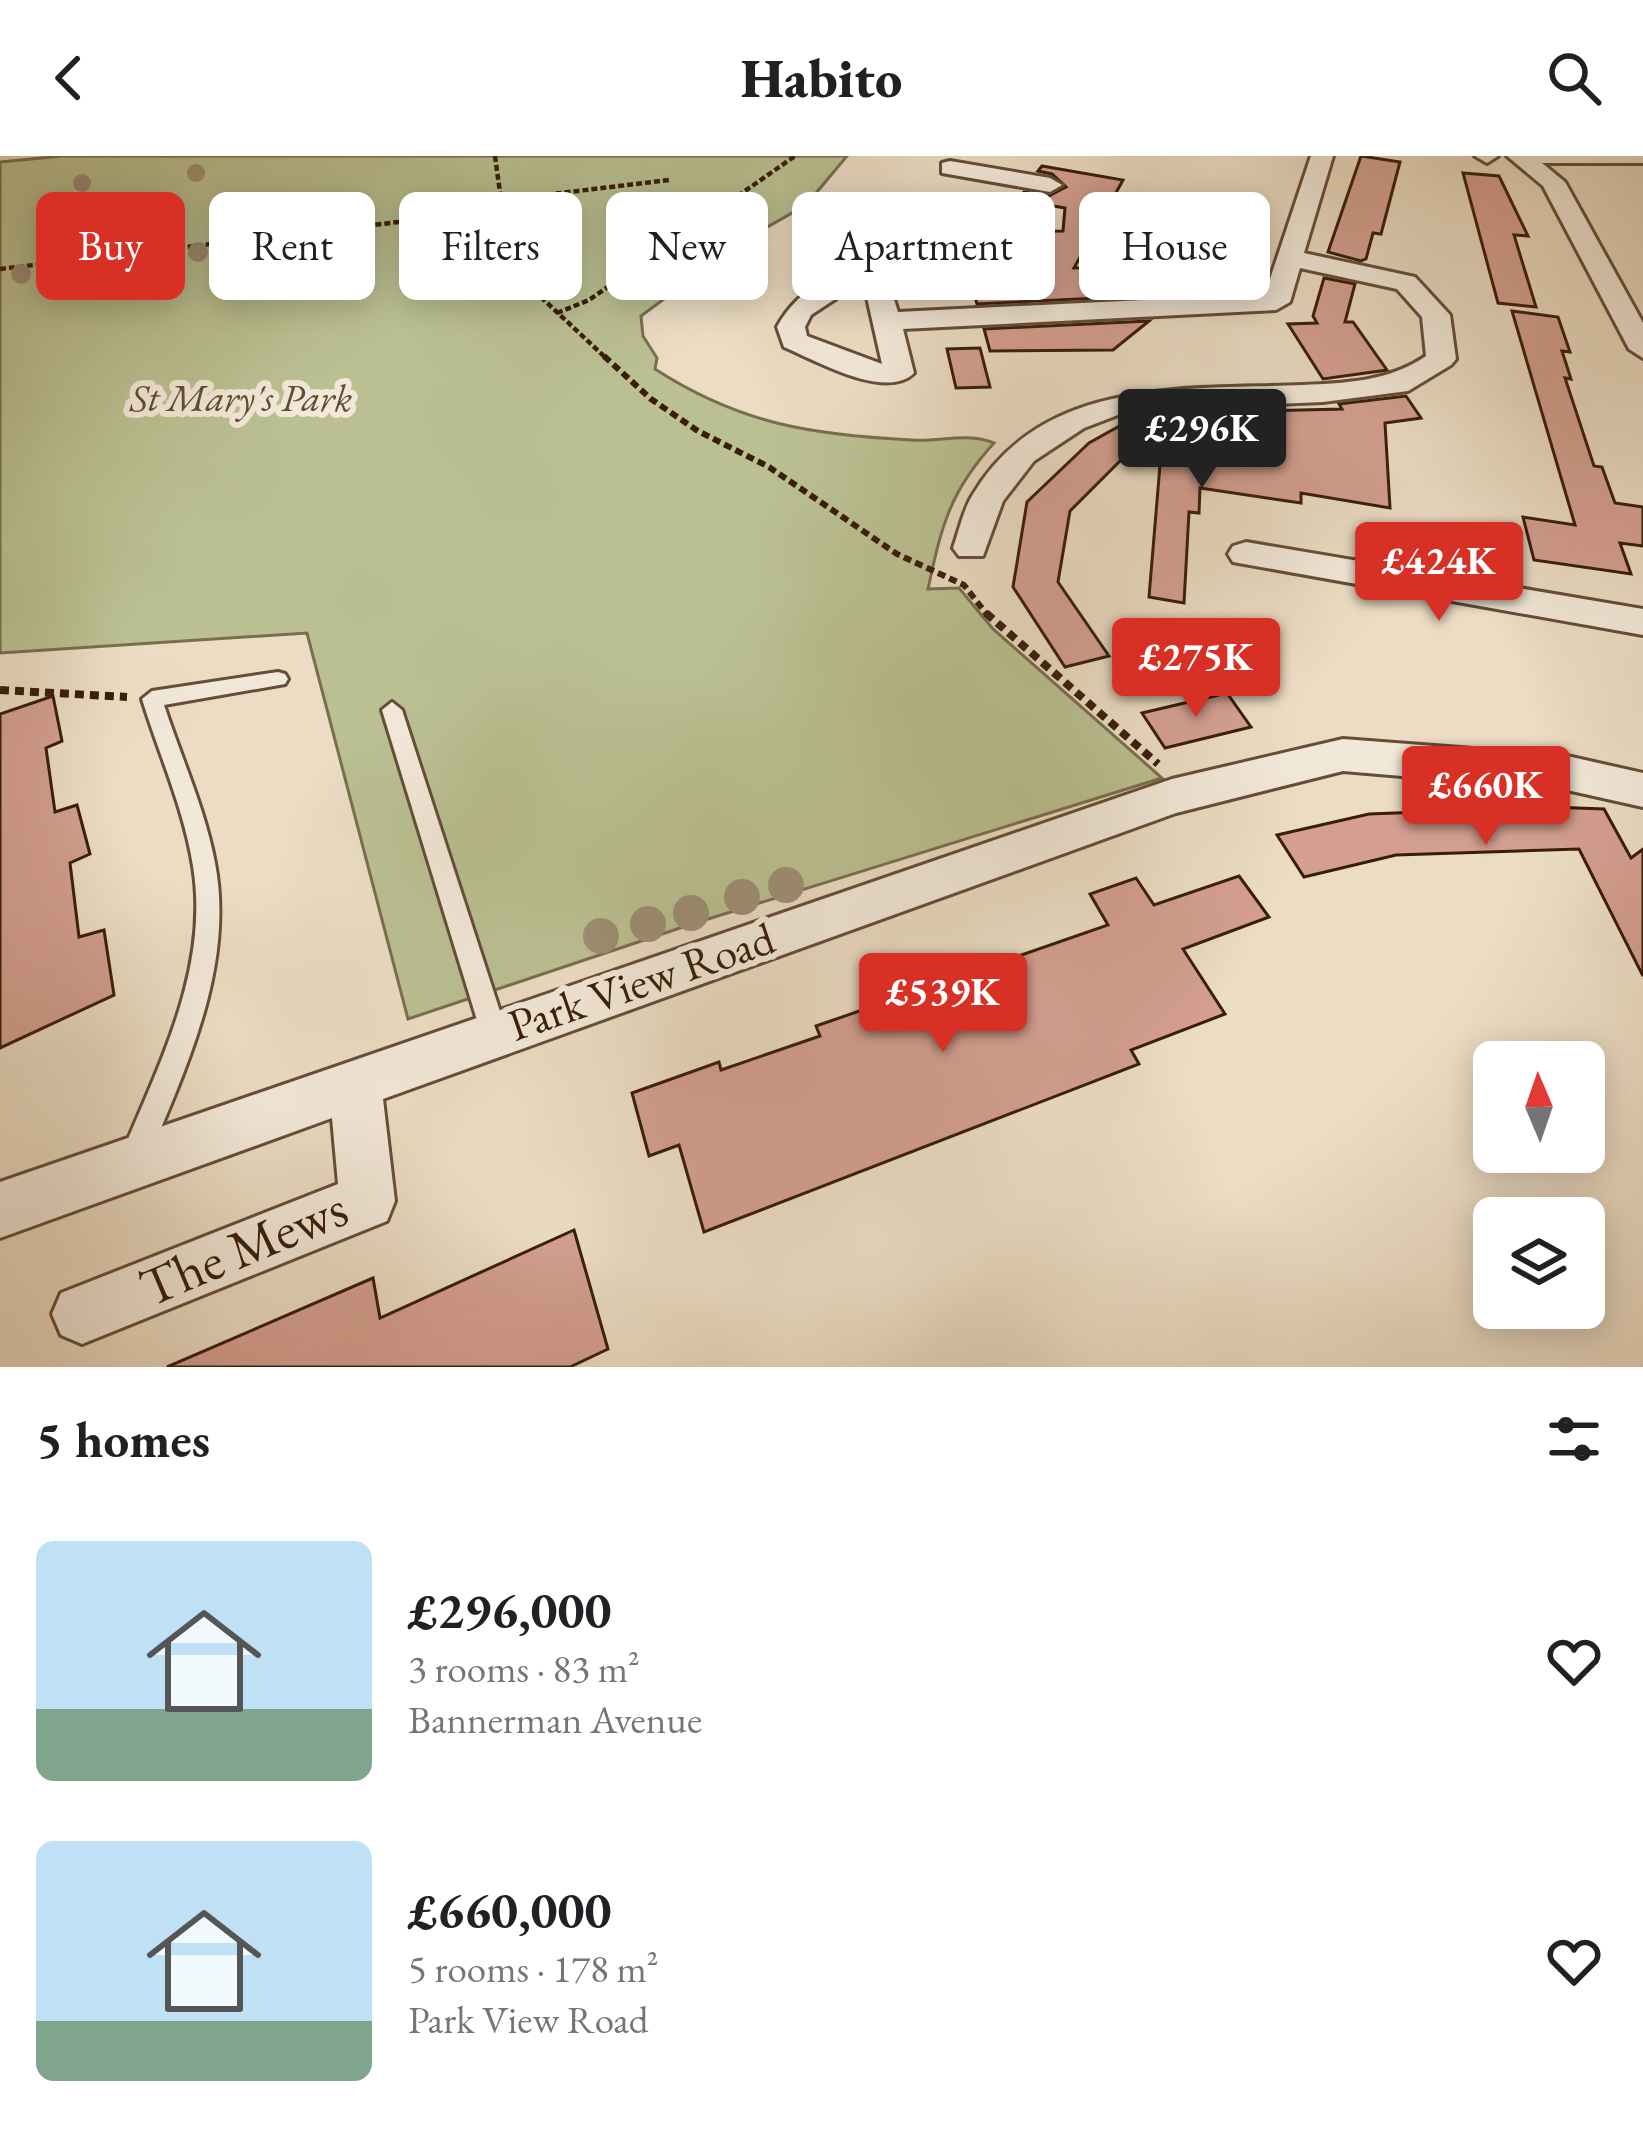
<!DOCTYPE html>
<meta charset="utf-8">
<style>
body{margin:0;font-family:"EB Garamond",serif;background:#f2f2f2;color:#202124;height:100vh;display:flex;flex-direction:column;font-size:45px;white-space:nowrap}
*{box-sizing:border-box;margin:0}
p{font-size:39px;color:#757577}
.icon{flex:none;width:66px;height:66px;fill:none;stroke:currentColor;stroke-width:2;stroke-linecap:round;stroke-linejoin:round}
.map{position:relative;height:1211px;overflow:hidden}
.side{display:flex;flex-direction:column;background:#fff;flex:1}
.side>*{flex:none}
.top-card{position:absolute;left:36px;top:36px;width:1572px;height:108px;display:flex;gap:24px}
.needle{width:78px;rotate:358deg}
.buttons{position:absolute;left:1473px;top:885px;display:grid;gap:24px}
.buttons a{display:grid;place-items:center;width:132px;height:132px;border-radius:18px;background:#fff;box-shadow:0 6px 30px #0003;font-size:60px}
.price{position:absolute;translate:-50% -102px;padding:0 27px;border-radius:12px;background:#d93025;color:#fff;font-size:39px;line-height:78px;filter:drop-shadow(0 3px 6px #0008)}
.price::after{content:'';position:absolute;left:50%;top:72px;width:36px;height:27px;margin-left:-18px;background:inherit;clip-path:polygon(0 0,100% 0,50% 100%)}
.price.selected{background:#222;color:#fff}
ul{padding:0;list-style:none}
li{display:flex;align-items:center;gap:36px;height:300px;padding:0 36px}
li span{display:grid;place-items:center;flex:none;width:336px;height:240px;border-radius:18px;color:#555}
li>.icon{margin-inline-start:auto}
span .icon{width:144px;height:144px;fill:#fffc;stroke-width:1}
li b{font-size:51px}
h2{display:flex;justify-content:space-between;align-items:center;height:144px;padding:0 36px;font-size:51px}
.tag{padding:0 42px;border-radius:18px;background:#fff;box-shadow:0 6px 30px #0003;font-size:42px;line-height:108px}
.tag.selected{background:#d93025;color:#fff}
header{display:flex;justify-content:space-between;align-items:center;height:156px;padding:0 36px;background:#fff;font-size:54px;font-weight:800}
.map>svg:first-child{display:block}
.green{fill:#bac092;stroke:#796e4e;stroke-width:3}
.building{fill:#d49f90;stroke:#381d09;stroke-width:3}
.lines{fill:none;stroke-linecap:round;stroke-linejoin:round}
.lane-casing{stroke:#654d38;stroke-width:6}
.street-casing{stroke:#654d38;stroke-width:6}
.path-far2{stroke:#381d09;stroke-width:4.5;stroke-dasharray:6 3;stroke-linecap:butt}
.path-far1{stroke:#381d09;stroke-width:6;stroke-dasharray:8 4.5;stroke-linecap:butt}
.path{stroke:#381d09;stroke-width:8;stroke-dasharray:9 6;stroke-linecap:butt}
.lane{fill:#f2e8d8;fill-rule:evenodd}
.street{fill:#f2e8d8;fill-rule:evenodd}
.tree{fill:#9e8e73}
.labels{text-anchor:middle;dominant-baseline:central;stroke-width:12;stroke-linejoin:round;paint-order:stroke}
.far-park-label{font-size:39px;font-style:italic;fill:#5f4e32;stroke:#f2e8d8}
.street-label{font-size:45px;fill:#381d09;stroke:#f2e8d8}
.near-street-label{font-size:54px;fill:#381d09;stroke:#f2e8d8}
</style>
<header><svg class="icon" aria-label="back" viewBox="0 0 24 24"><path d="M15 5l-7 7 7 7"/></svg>Habito<svg class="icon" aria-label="search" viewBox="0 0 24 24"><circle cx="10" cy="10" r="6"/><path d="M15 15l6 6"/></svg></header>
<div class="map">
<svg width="1643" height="1211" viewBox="0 0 1643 1211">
<rect width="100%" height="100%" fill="#ebdcc3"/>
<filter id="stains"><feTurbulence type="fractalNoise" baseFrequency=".00167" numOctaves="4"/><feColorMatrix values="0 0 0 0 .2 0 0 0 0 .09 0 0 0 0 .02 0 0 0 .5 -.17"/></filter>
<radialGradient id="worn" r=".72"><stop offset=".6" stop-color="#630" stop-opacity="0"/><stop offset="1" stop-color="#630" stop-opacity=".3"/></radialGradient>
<path class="green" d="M62,0h785l-41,49 -65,37 -100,74 2,20 14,22 -2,11c85,55 157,66 257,71 29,2 54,-8 82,3 -44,48 -53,84 -66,146l31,-1 34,41 169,149 -470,146 -284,95 -101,-386 -307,20v-491z"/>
<g class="building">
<polygon points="1361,0 1400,6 1381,78 1373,77 1366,103 1361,105 1328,96"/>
<polygon points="1042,10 1123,24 1074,112 1217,108 1182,138 977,148 968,117 929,119 915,77 1063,75 1065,52 1019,44 1024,36 1049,40 1066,31 1052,18 1038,15"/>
<polygon points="1463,17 1499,20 1528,80 1514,79 1536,151 1498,147"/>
<polygon points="1324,122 1355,128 1345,166 1353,166 1387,214 1323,223 1288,168 1317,167 1313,160"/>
<polygon points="1512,155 1558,161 1570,196 1562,195 1571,223 1565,222 1594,310 1602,311 1615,347 1643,351 1643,390 1620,387 1631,418 1534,404 1523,361 1575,369"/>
<polygon points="1149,165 1113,194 990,195 984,173"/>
<polygon points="980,192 990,231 956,232 947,193"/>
<polygon points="1406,240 1421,262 1385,267 1390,352 1301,337 1301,347 1200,332 1199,357 1189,356 1184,447 1149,441 1164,261 1070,355 1058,426 1109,500 1065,511 1013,431 1027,346 1089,287 1141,258 1342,253 1339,248"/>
<polygon points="1227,537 1251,571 1165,592 1142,557"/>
<polygon points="53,540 62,585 46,592 55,656 77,649 90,698 70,707 79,781 104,774 114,839 0,892 0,558"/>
<polygon points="1550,651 1604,653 1631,702 1643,693 1643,820 1579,693 1396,699 1304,721 1277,679 1369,658"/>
<polygon points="1239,720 1269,761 1183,793 1225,858 1131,894 1139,908 704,1076 679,989 649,1000 632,937 719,906 721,914 820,880 816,870 1108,769 1090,738 1136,722 1154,749"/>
<polygon points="574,1074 608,1193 570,1211 167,1211 373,1122 380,1162"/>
</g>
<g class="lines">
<defs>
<g id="lane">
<path d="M278,516l7,2 3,5 -3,5 -121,21c17,52 41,104 51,158 20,105 -31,209 -70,303l-10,4 -10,-4 -4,-10c38,-92 89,-188 72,-290 -9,-57 -34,-112 -51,-167l10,-8z"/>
<polygon points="392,546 402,554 507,877 503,885 494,889 485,885 481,877 382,554"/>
</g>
<g id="street">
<path d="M1311,0h22l-29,97 111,24 35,38 6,44 -5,6 -43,26 -85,11 -192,8 -47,18 -50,33 -31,40 -20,55h-24l-6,-8c6,-17 10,-37 19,-52 70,-120 213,-106 331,-111 44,-2 87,-4 123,-29l-4,-39 -25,-28 -97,-21 -10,34 -14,8 -373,19 11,44c-28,28 -99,-13 -130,-26l-7,-20c20,-37 65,-66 108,-56l13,41 367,-18zM858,128h6l18,80 -75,-28 -2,-9 6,-12z"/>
<polygon points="1475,0 1498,0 1487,7"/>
<polygon points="1507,0 1643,0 1643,7 1542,7 1565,26 1643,167 1643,202 1629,193 1543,30"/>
<polygon points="950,5 1050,22 1062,29 1050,36 942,17 942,7"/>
<polygon points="1246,386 1643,453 1643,479 1233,406 1228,398 1233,390"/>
<polygon points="1343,583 1567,600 1643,617 1643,651 1567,634 1343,615 1176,657 383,943 395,1045 387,1065 82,1188 61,1179 52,1158 61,1137 338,1028 332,962 0,1082 0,1026 1172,623"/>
</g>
</defs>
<use href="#lane" class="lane-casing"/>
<use href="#street" class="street-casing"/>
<g class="path-far2">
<polyline points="495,0 508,95 527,128 607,203"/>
<polyline points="502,44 669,24"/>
<polyline points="0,113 500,54"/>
<polyline points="557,157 589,144 795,0"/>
</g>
<polyline class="path-far1" points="604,200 651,243 698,275 769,311 897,398 964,429 988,460"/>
<g class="path">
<polyline points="986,457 1158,608"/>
<polyline points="0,534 127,541"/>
</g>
<use href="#lane" class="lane"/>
<use href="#street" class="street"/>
</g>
<g class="tree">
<circle cx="196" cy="17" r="9"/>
<circle cx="82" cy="27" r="9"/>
<circle cx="354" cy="77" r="10"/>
<circle cx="320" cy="82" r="10"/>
<circle cx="257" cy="89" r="10"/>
<circle cx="198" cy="96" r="10"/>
<circle cx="148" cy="103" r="10"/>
<circle cx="114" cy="107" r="10"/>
<circle cx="60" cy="113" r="10"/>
<circle cx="21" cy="118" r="10"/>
<circle cx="786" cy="729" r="18"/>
<circle cx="742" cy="741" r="18"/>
<circle cx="691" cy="757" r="18"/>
<circle cx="648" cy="768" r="18"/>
<circle cx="601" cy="780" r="18"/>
</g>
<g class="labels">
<g class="far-park-label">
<text x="241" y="241">St Mary's Park</text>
</g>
<g class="street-label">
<text transform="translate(641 825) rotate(-19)">Park View Road</text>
</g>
<g class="near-street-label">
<text transform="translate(243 1091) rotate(-23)">The Mews</text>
</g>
</g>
<rect width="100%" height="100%" filter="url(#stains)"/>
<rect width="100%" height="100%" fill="url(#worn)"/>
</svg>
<div class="buttons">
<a><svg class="needle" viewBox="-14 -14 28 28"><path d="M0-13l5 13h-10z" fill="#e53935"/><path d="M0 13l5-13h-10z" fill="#757577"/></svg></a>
<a><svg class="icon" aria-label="layers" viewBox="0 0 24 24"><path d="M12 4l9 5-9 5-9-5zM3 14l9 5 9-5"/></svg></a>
</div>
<b class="price selected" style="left:1202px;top:335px">£296K</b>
<b class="price" style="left:1439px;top:468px">£424K</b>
<b class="price" style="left:1196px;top:564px">£275K</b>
<b class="price" style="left:1486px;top:692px">£660K</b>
<b class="price" style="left:943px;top:899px">£539K</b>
<div class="top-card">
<a class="tag selected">Buy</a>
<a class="tag">Rent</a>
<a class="tag">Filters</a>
<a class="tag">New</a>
<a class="tag">Apartment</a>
<a class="tag">House</a>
</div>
</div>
<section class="side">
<h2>5 homes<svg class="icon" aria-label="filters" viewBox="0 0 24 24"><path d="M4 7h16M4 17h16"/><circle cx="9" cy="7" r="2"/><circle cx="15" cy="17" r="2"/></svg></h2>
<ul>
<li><span style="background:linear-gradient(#bfe0f5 70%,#7fa58c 0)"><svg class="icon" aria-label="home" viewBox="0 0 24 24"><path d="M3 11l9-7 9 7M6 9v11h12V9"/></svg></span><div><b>£296,000</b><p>3 rooms · 83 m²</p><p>Bannerman Avenue</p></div><svg class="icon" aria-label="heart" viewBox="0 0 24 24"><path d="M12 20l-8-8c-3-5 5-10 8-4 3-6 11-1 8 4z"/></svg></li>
<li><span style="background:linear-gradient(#bfe0f5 75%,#7fa58c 0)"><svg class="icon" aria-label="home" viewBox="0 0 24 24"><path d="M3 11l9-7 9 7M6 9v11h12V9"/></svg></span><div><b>£660,000</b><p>5 rooms · 178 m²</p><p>Park View Road</p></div><svg class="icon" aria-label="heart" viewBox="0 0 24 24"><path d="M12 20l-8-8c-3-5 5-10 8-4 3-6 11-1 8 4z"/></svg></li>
</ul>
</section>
